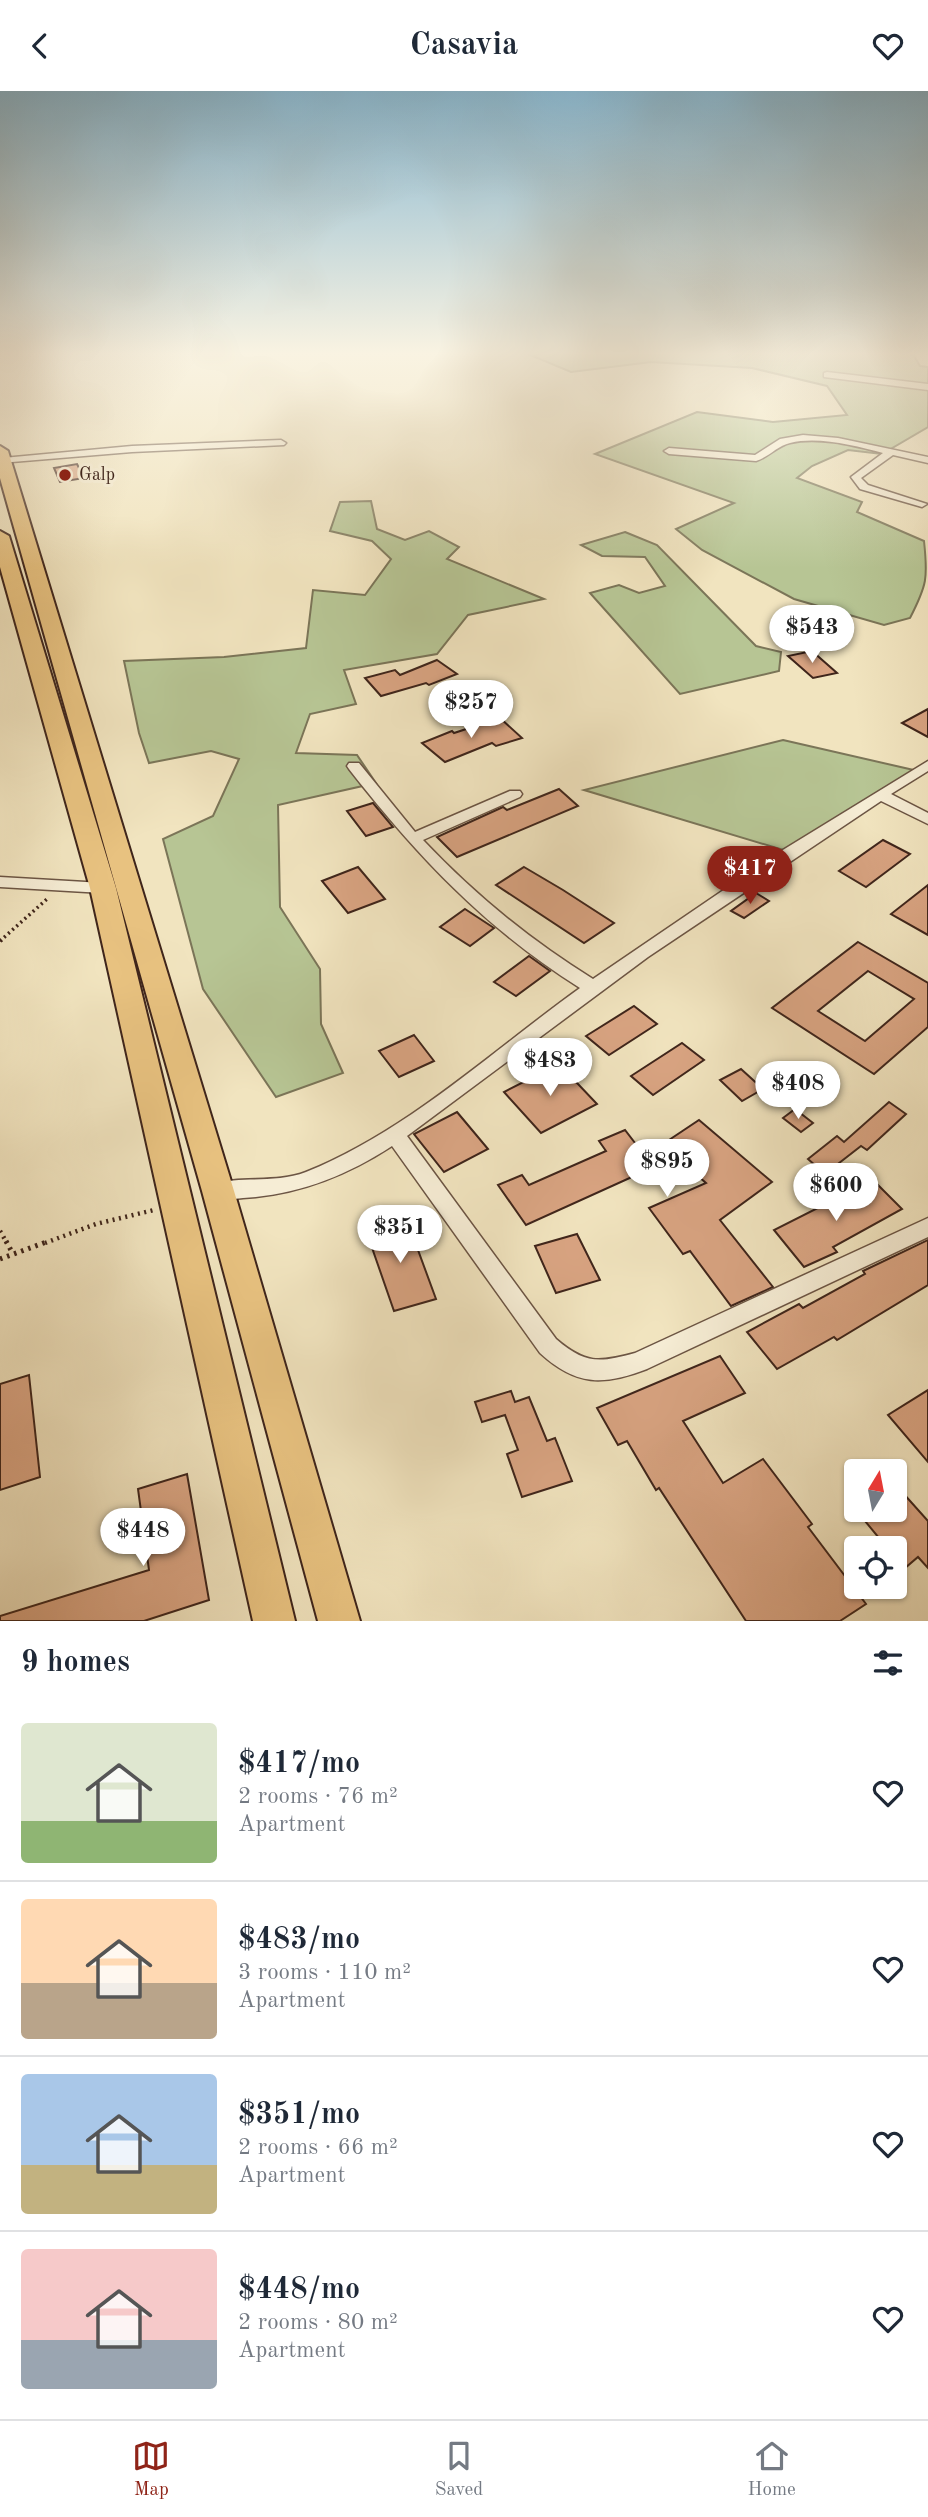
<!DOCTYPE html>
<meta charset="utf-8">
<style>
body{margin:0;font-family:"Old Standard TT",serif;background:#f2f2f3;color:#1f2937;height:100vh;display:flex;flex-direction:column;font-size:26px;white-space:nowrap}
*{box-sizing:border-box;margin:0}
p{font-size:23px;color:#747a83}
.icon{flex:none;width:38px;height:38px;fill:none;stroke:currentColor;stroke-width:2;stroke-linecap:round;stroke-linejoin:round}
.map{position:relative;height:1530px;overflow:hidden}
.drawer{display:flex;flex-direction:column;background:#fff;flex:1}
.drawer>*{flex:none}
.needle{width:46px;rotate:10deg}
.tools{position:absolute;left:844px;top:1368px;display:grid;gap:14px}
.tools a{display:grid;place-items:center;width:63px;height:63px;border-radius:7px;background:#fff;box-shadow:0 2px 5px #0004;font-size:35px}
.price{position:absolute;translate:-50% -60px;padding:0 16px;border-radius:24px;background:#fff;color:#222;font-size:23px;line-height:46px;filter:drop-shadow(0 2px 4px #0008)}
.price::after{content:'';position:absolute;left:50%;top:42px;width:21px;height:16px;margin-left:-10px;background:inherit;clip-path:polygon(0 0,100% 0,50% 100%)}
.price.selected{background:#8f2418;color:#fff}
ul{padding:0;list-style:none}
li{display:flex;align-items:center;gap:21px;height:175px;padding:0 21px}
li+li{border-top:2px solid #e0e1e3}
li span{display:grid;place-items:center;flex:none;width:196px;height:140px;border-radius:7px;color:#555}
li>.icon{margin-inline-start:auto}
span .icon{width:84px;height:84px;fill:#fffc;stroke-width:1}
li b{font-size:30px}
h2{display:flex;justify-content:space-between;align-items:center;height:84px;padding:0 21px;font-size:30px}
header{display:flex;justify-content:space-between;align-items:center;height:91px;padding:0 21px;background:#fff;font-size:32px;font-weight:700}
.menu{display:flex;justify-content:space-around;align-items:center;height:98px;border-top:2px solid #e0e1e3;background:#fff;font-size:19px;color:#747a83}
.menu a{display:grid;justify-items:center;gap:4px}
.menu .selected{color:#8f2418}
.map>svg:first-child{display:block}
.green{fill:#b7c594;stroke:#7b7558;stroke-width:2}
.building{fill:#d9a482;stroke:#3f251b;stroke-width:2;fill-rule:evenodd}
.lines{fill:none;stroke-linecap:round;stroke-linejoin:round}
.street-casing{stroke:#6c5544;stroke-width:3}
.primary-casing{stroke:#3f251b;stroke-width:4}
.path-far2{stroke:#3f251b;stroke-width:3.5;stroke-dasharray:2 3.5;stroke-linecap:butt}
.path-far1{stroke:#3f251b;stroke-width:4.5;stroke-dasharray:2 4.5;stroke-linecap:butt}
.path{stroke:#3f251b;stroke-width:5;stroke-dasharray:2.5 5;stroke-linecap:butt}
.street{fill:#f6edd5;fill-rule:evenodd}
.primary{fill:#e8c280;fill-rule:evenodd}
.poi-dot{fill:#8f2418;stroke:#f6edd5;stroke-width:2.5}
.labels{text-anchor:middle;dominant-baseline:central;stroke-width:6;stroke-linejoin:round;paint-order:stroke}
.far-poi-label{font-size:18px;fill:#3f251b;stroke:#f6edd5;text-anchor:start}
</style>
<header><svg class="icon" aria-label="back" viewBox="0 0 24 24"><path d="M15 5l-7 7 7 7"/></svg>Casavia<svg class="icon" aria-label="heart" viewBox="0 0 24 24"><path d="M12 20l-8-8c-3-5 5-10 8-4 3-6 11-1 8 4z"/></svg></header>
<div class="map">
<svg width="928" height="1530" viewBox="0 0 928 1530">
<rect width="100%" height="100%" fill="#f1e4bf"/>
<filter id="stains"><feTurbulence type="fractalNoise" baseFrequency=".00286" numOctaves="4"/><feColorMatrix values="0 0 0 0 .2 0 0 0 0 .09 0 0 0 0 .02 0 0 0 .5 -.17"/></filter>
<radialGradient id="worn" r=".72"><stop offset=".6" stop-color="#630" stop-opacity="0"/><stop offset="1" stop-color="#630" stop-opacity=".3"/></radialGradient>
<g class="green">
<path d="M528,263h385l7,12 8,1v60l-46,27 -34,-4 -36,16 -15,12 65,24 -5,10 67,29c4,37 3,44 -14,77l-26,7 -90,-26 -92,-49 -26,-21 58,-26 -139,-49 102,-42 76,10 74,-7 -20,-29 -75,-18 -101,-6 -80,10z"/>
<polygon points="371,410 377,438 405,449 429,440 459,456 447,468 544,508 468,524 437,563 344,579 356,613 310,623 296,662 357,664 376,692 278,714 280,816 320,878 321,933 343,982 276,1006 203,898 163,748 213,725 239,668 211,660 149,672 139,642 124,570 224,566 306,557 313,499 365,504 391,468 372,450 330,440 340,411"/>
<polygon points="625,441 657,454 756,555 781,561 779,580 680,603 590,502 619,494 639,502 665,495 645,466 602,465 581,454"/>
<polygon points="783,649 918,680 790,761 584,699"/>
</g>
<g class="building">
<polygon points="77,373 84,387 60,391 54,377"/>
<polygon points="812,560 837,582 813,587 788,565"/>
<polygon points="437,569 457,583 429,594 426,592 381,605 365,587 395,579 400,584"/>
<polygon points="928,618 928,646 902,632"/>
<polygon points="500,627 522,647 496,655 492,652 445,671 422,652 452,640 454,642"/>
<polygon points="559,698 578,715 457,766 437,746 503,716 507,719"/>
<polygon points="373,712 393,736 366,745 347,720"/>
<polygon points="883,749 910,763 866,796 839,780"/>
<polygon points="358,776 385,808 348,822 322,790"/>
<polygon points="524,776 563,799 614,832 584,852 496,794"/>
<polygon points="928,794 928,844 891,823"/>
<polygon points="756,802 769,810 744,827 731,820"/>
<polygon points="465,818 494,837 470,855 440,836"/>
<path d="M858,851l70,41v44l-54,47 -102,-66zM868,880l46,28 -49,42 -47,-30z"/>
<polygon points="529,865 550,880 516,905 494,891"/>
<polygon points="634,915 657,933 609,964 586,945"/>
<polygon points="414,944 434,970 399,986 379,960"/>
<polygon points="682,952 704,969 653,1004 631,985"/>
<polygon points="559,973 597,1013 541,1042 504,1001"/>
<polygon points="741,978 763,998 742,1010 720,989"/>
<polygon points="889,1011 906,1023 867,1059 861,1055 825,1083 808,1068 837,1045 844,1051"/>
<polygon points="795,1018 813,1032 801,1041 783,1027"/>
<polygon points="457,1021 488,1058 444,1081 414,1043"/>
<polygon points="699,1029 772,1091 720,1129 773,1196 731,1215 690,1160 683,1163 649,1117 706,1092 676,1066 526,1134 498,1094 522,1084 529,1094 606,1060 599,1050 625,1039 645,1065"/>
<polygon points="873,1089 902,1118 833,1156 837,1161 804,1176 774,1139"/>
<polygon points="381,1121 390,1145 411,1140 436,1208 394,1220 370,1151 373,1150 365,1125"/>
<polygon points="577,1143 600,1189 556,1202 535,1155"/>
<polygon points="928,1149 928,1194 837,1249 834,1246 777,1278 747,1241 799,1213 803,1217 865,1183 863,1180"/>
<polygon points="720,1265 745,1302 683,1330 723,1392 763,1368 812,1433 808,1436 866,1513 840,1530 746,1530 659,1397 656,1399 627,1350 618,1354 597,1317"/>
<polygon points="29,1284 40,1386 0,1399 0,1293"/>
<polygon points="928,1299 928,1371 888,1324"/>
<polygon points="511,1300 515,1311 529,1306 547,1350 555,1347 572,1390 522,1406 507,1363 518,1359 505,1324 482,1331 475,1311"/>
<polygon points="187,1383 209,1509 144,1530 0,1530 0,1525 149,1479 138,1398"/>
<polygon points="894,1392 928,1430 928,1477 918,1466 905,1477 894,1465 894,1458 888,1458 856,1419 894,1419"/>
</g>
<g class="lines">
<defs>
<g id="street">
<polygon points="827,281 928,293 928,299 824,286 824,282"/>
<path d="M803,344l35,3 90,19v6l-35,-8 -32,23 7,7 59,19 -5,3 -62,-18 -9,-12 32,-24c-28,-7 -64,-17 -93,-10 -13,3 -21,14 -34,18l-87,-7 -5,-3 5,-3 86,7 25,-16z"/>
<polygon points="281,349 286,352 284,354 132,361 0,372 0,368 3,367 132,355"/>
<path d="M928,670v10l-37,23 37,19v11l-47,-23 -233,156 -241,179 149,203c29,25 43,24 79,14l293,-135v19l-281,132c-44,17 -71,17 -107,-16l-148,-207c-46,30 -94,49 -149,52 -11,1 -22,3 -32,-1l-3,-6 3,-6c30,-10 64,-1 95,-13 102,-41 186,-121 274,-184 -94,-59 -163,-132 -231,-219l-2,-3 2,-3h10l56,69 95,-41h10l2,3 -2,3 -97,43c51,54 107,100 170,139l185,-126z"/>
<polygon points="0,786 103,792 111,797 103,802 0,796"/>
</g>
<g id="primary">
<polygon points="0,355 8,360 234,1100 360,1530 318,1530 202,1100 0,387"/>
<polygon points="0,440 9,445 116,797 295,1530 253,1530 90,797 0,476"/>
</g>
</defs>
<use href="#street" class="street-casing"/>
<use href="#primary" class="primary-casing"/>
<polyline class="path-far2" points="0,850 47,808"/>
<g class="path-far1">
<polyline points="0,850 2,848"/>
<polyline points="0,1140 7,1152"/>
<polyline points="45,1152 96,1133 154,1119"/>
</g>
<g class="path">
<polyline points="6,1150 13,1163"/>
<polyline points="0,1168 49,1150"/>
</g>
<use href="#street" class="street"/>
<use href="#primary" class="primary"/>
</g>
<linearGradient id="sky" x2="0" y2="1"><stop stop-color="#89b8d1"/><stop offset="0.55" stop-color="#f9f3e2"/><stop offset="1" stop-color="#f9f3e2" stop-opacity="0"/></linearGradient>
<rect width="928" height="477" fill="url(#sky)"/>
<circle class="poi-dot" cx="65" cy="384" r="7"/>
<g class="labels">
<g class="far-poi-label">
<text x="79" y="384">Galp</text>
</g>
</g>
<rect width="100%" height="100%" filter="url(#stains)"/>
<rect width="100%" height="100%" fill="url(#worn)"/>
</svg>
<div class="tools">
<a><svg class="needle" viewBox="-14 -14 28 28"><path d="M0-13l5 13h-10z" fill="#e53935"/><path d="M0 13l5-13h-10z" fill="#747a83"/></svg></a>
<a><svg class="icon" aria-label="locate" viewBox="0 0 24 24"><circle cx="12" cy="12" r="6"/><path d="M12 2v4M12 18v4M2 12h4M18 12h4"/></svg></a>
</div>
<b class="price" style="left:812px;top:574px">$543</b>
<b class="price" style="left:471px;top:649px">$257</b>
<b class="price selected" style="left:750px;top:815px">$417</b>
<b class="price" style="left:550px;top:1007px">$483</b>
<b class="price" style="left:798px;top:1030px">$408</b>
<b class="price" style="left:667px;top:1108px">$895</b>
<b class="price" style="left:836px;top:1132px">$600</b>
<b class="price" style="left:400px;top:1174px">$351</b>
<b class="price" style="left:143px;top:1477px">$448</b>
</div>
<section class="drawer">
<h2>9 homes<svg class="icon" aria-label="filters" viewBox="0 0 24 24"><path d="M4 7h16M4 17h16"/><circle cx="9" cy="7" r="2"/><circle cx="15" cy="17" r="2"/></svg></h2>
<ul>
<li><span style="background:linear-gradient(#dfe7d0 70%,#8fb573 0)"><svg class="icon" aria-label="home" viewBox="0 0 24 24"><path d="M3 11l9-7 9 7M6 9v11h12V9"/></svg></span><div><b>$417/mo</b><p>2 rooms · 76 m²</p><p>Apartment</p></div><svg class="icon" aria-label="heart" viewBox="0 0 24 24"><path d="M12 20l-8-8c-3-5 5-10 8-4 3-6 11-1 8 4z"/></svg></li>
<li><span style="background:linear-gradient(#ffd9b3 60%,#b9a48a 0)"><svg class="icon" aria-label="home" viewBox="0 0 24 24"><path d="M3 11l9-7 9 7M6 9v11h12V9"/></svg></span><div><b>$483/mo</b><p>3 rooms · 110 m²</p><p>Apartment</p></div><svg class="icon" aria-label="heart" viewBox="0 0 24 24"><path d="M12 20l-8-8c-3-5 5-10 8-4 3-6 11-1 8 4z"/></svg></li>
<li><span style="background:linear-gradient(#a9c7e8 65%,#c2b280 0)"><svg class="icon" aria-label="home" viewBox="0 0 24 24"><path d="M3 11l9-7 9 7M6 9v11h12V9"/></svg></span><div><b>$351/mo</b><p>2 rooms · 66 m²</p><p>Apartment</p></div><svg class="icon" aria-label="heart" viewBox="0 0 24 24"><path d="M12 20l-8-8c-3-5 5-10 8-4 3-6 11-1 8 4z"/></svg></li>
<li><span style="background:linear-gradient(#f6c9c9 65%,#9aa5b1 0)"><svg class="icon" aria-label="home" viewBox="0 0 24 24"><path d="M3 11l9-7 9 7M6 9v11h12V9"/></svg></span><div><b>$448/mo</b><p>2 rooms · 80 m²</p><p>Apartment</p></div><svg class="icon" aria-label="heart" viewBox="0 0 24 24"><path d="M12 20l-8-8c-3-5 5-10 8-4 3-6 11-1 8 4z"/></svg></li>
</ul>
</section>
<nav class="menu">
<a class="selected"><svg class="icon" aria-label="map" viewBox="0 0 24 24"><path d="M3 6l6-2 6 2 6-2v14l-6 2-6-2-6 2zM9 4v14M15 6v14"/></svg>Map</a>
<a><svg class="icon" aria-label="saved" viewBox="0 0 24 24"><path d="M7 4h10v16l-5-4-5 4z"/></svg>Saved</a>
<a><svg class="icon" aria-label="home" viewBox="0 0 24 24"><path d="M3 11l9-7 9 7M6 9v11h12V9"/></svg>Home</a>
</nav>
